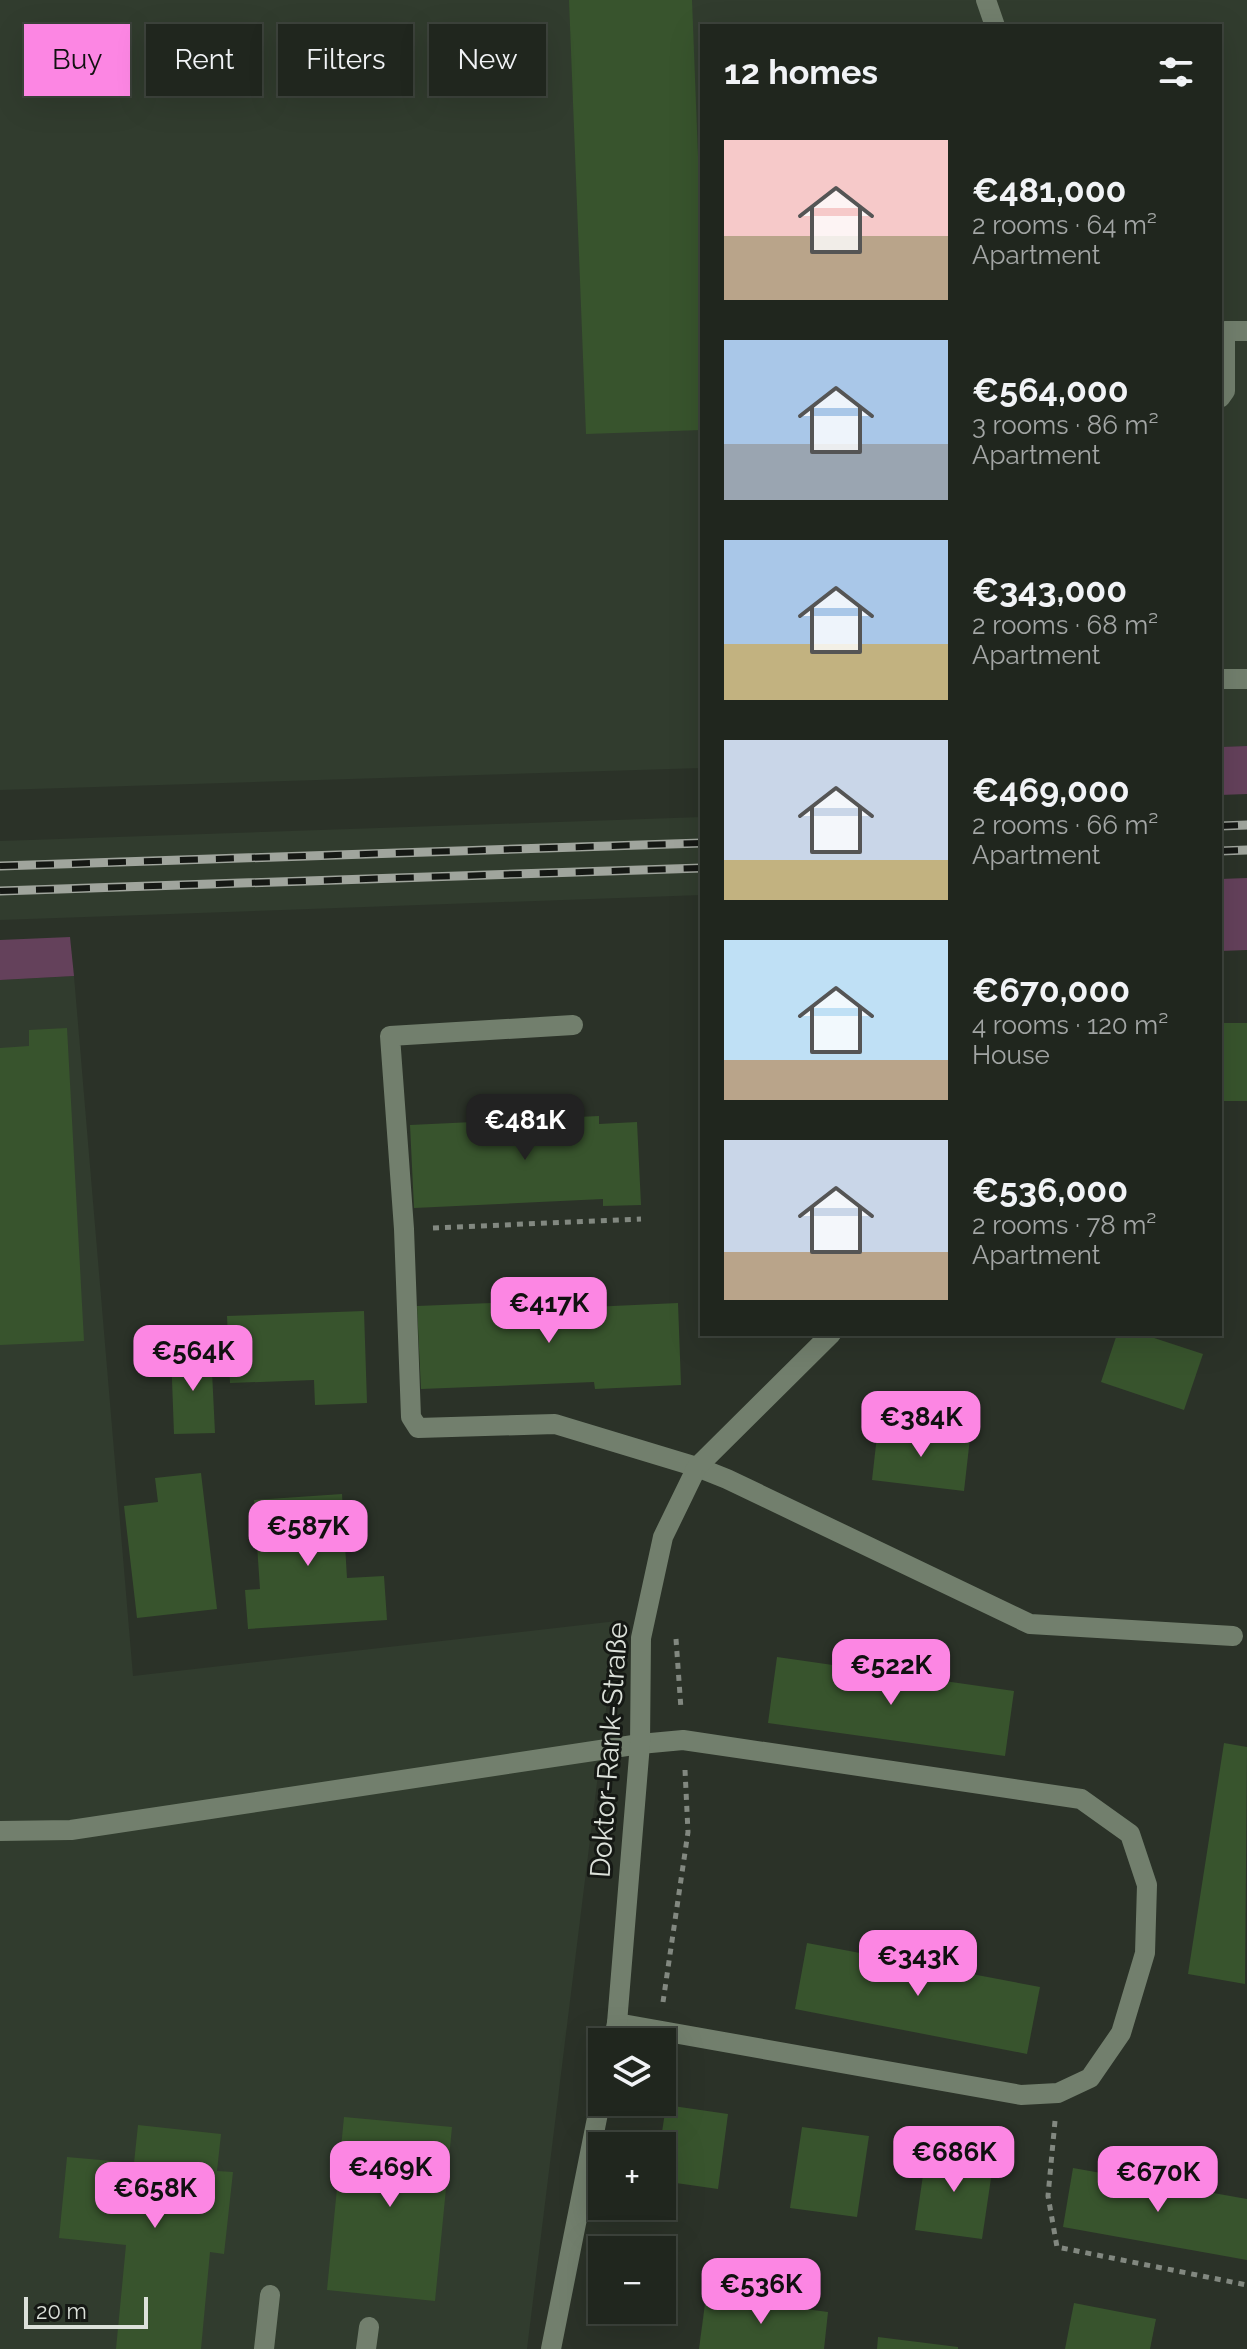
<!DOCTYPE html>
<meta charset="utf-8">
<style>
body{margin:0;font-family:Raleway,sans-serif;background:#2d322b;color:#f1f3f6;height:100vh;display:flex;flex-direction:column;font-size:30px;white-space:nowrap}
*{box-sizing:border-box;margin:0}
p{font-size:26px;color:#a2a5a4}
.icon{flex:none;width:44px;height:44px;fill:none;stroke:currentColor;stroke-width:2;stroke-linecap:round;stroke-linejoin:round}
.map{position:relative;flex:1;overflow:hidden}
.panel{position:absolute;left:700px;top:24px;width:522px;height:1312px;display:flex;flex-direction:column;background:#20261e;border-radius:0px;box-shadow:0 8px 32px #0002,0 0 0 2px #3d433c}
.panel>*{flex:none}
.banner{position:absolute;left:24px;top:24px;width:556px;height:72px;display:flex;gap:16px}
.tools{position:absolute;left:588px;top:2028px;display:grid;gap:16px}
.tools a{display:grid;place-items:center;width:88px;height:88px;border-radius:0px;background:#20261e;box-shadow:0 8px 32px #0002,0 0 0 2px #3d433c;font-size:40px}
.scale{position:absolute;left:24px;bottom:20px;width:124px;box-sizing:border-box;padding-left:8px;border:4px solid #dce1da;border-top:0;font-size:22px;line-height:28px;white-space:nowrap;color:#dce1da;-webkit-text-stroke:6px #151814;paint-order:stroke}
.price{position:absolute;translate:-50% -68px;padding:0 18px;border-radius:16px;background:#fc86e3;color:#111;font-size:26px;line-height:52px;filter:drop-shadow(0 2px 4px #0008)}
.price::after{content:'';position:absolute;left:50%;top:48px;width:24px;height:18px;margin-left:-12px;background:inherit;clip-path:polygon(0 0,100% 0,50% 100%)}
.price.active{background:#222;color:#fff}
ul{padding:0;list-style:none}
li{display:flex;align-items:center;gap:24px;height:200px;padding:0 24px}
li span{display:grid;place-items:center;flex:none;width:224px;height:160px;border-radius:0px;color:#555}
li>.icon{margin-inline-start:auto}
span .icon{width:96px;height:96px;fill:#fffc;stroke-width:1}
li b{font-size:34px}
h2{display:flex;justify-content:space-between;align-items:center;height:96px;padding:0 24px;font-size:34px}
.tag{padding:0 28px;border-radius:0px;background:#20261e;box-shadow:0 8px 32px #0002,0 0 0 2px #3d433c;font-size:28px;line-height:72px}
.tag.active{background:#fc86e3;color:#111}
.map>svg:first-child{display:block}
.built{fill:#313c2e}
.green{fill:#64415b}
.building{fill:#38542d}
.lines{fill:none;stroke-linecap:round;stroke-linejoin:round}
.path{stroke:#828880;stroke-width:5;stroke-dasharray:6 6;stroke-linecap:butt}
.minor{stroke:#727f6d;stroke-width:20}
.rail-casing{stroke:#a0a59d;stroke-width:9}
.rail{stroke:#151814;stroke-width:6;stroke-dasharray:18;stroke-linecap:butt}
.labels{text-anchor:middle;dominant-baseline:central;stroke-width:6;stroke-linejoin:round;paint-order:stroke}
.street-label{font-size:28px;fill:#dce1da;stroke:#151814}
</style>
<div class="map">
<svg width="1247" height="2349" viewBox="0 0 1247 2349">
<rect width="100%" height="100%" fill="#2b3228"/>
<g class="built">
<polygon points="0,0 1247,0 1247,746 1220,747 1220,26 702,26 702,768 0,790"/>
<polygon points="702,817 702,895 0,920 0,841"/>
<polygon points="74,976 133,1676 617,1621 527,2349 0,2349 0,980"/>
</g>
<g class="green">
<polygon points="1247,746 1247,794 1220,795 1220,747"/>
<polygon points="1247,878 1247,950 1220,951 1220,879"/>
<polygon points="70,937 74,976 0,980 0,940"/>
</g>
<g class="building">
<polygon points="569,0 692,0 702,260 702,430 586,434"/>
<rect x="1220" y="1023" width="27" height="78"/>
<polygon points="67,1028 84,1341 0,1345 0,1048 29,1046 29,1030"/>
<polygon points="599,1116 599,1124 637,1122 641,1205 603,1206 603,1199 414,1208 410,1125"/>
<polygon points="590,1299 591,1307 678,1303 681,1385 595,1389 594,1382 421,1389 417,1306"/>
<polygon points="364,1311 367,1403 315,1405 314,1380 230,1383 227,1316"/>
<polygon points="1117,1334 1142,1334 1203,1354 1184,1410 1101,1382"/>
<polygon points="211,1351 215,1433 174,1434 171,1353"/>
<polygon points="878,1427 970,1438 964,1491 872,1480"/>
<polygon points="201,1473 217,1609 137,1618 124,1506 158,1502 155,1478"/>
<polygon points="342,1494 347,1578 384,1576 387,1620 248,1629 245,1590 260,1589 254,1500"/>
<polygon points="777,1657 1014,1691 1005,1756 768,1723"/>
<polygon points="1224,1743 1247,1747 1245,1984 1188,1974"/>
<polygon points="807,1943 1040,1987 1027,2054 795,2009"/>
<polygon points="666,2105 728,2114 718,2189 662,2181 660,2146"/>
<polygon points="344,2117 452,2127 435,2301 327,2290"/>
<polygon points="138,2125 221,2134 217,2171 233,2172 224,2254 210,2252 201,2349 116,2349 126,2245 59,2238 67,2157 134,2163"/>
<polygon points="802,2127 869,2136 857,2217 790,2208"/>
<polygon points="927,2148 994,2158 982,2239 915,2230"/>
<polygon points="1073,2168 1247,2199 1247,2260 1063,2227"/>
<polygon points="706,2296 828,2312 824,2349 699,2349"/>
<polygon points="1074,2303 1156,2319 1150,2349 1065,2349"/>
<polygon points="878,2337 958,2347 958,2349 877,2349"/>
</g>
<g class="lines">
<g class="path">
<polyline points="433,1228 641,1219"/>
<polyline points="676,1639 681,1709"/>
<polyline points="663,2002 688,1832 685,1770"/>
<polyline points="1055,2121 1048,2196 1057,2247 1247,2285"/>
</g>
<g class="minor">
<polyline points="986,0 995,26"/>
<polyline points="1220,398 1225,391 1225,331 1247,331"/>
<polyline points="1220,679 1247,679"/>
<polyline points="573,1025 390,1036 404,1229 411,1417 418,1428 555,1424 697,1467 727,1479 1030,1624 1233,1636"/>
<polyline points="0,1831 71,1830 640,1744 683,1740 1081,1799 1130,1834 1147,1885 1145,1953 1121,2033 1090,2078 1058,2093 1021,2095 617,2023"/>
<polyline points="613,2042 617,2023 640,1744 641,1638 663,1537 697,1467 831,1334"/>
<polyline points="264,2349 270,2295"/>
<polyline points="366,2349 369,2327"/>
<polyline points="551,2349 602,2093"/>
</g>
<defs>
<g id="rail">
<polyline points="1220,826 1247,825"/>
<polyline points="1220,851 1247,850"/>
<polyline points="0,866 702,843"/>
<polyline points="0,891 702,868"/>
</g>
</defs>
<use href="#rail" class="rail-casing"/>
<use href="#rail" class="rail"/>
</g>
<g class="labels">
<g class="street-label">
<text transform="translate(609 1750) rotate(-86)">Doktor-Rank-Straße</text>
</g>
</g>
</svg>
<div class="tools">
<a><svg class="icon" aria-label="layers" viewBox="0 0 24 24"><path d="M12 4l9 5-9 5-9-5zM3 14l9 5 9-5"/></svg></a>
<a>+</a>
<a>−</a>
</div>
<div class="scale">20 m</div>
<b class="price active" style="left:525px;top:1162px">€481K</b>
<b class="price" style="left:549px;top:1345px">€417K</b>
<b class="price" style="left:193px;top:1393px">€564K</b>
<b class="price" style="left:921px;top:1459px">€384K</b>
<b class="price" style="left:308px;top:1568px">€587K</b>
<b class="price" style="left:891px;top:1707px">€522K</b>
<b class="price" style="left:918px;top:1998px">€343K</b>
<b class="price" style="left:954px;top:2194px">€686K</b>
<b class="price" style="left:390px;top:2209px">€469K</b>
<b class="price" style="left:1158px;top:2214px">€670K</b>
<b class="price" style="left:155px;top:2230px">€658K</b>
<b class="price" style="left:761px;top:2326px">€536K</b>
<div class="banner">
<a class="tag active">Buy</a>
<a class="tag">Rent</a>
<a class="tag">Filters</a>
<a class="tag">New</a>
</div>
<section class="panel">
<h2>12 homes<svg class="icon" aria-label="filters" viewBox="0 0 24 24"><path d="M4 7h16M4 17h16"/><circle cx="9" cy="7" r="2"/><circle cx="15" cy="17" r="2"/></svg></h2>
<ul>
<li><span style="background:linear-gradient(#f6c9c9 60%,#b9a48a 0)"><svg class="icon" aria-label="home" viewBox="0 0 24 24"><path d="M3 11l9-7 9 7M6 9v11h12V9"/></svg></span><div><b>€481,000</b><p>2 rooms · 64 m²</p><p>Apartment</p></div></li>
<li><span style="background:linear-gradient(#a9c7e8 65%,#9aa5b1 0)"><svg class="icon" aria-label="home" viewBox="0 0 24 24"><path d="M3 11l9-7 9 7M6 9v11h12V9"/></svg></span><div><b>€564,000</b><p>3 rooms · 86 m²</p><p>Apartment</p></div></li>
<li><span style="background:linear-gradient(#a9c7e8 65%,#c2b280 0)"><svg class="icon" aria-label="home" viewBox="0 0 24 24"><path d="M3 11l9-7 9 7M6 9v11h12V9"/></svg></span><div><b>€343,000</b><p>2 rooms · 68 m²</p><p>Apartment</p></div></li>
<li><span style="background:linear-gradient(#c9d6e8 75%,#c2b280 0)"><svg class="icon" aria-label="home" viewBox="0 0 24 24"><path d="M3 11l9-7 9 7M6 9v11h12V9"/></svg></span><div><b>€469,000</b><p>2 rooms · 66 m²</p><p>Apartment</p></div></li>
<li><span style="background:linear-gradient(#bfe0f5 75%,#b9a48a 0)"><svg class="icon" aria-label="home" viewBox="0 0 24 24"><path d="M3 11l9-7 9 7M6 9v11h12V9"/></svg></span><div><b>€670,000</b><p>4 rooms · 120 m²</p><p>House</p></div></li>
<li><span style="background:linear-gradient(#c9d6e8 70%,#b9a48a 0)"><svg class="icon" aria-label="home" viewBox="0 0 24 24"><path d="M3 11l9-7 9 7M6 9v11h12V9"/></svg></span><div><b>€536,000</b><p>2 rooms · 78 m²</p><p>Apartment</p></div></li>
</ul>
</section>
</div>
